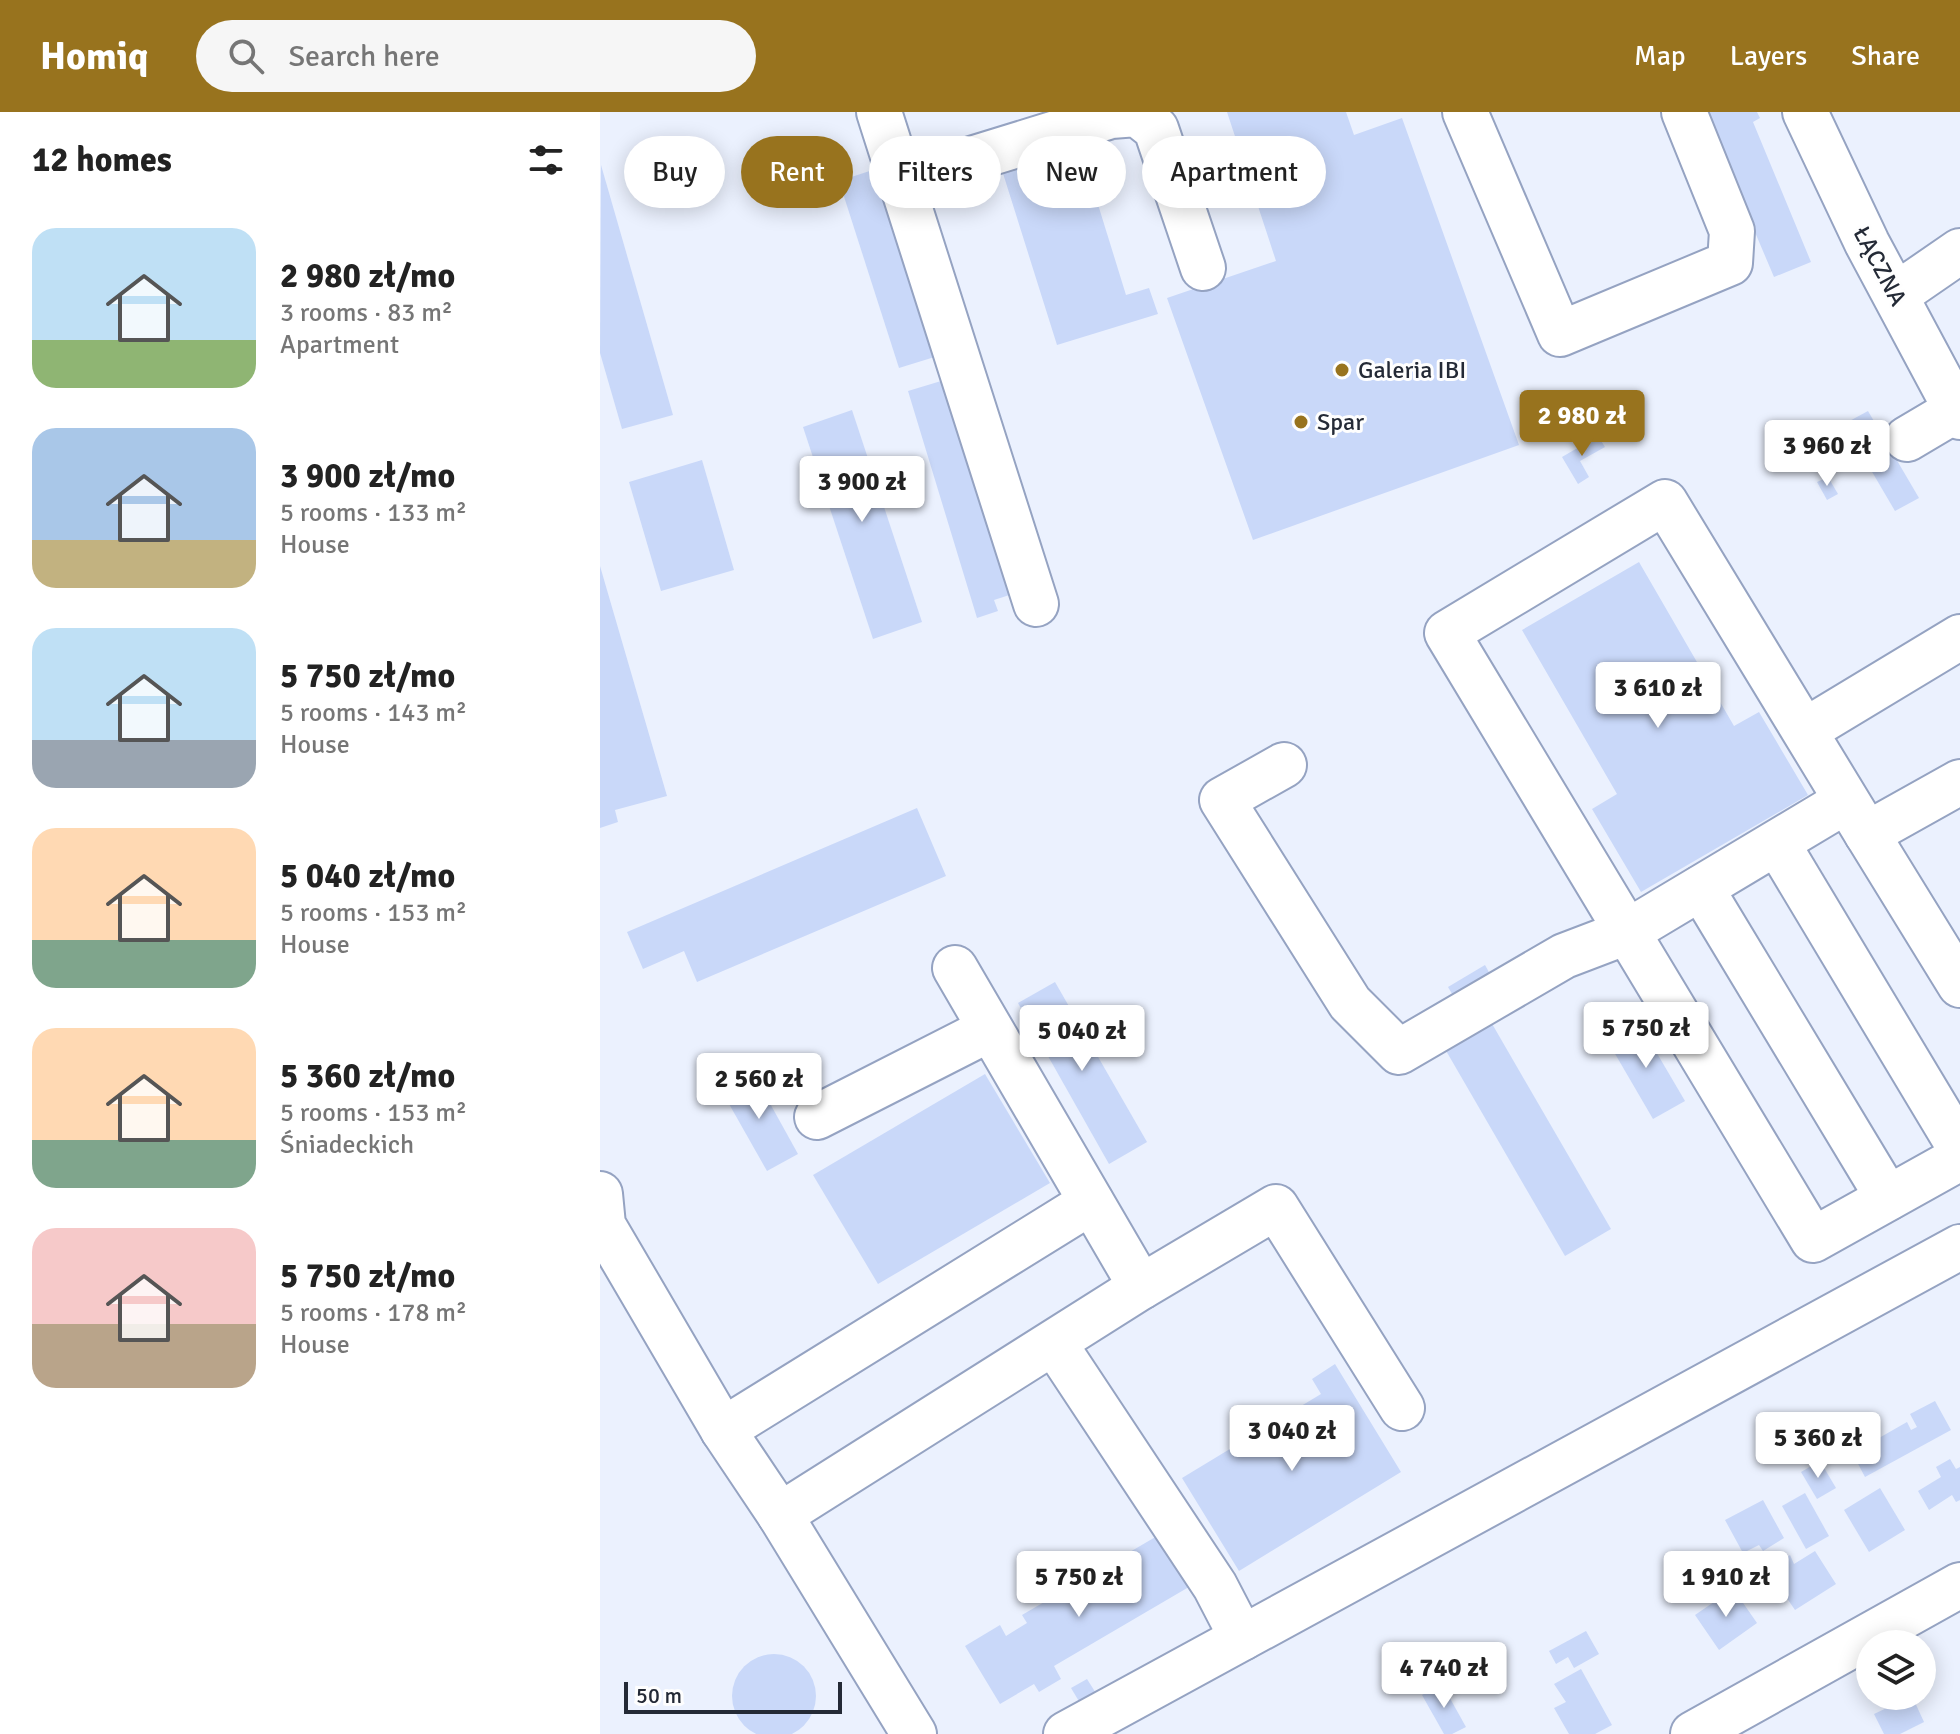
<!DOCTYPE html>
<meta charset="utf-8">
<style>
body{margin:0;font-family:Signika,sans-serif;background:#f6f6f6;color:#222;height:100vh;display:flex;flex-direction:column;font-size:30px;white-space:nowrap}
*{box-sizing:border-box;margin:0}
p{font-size:26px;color:#767676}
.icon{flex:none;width:44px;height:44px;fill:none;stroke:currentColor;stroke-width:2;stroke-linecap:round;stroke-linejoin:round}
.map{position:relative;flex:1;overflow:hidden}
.details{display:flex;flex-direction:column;background:#fff;width:600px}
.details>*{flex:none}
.banner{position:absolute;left:24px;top:24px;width:760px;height:72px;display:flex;gap:16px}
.tools{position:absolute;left:1256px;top:1518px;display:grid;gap:16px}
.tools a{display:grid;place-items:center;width:80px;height:80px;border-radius:50%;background:#fff;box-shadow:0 4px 20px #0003;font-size:40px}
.scale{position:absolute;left:24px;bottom:20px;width:218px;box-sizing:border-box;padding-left:8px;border:4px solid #242a36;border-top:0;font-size:22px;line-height:28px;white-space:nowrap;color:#242a36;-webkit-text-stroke:6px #fefefe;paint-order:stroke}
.price{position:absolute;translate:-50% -68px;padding:0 18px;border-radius:8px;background:#fff;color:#222;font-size:26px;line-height:52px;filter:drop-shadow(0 2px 4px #0008)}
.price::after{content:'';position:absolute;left:50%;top:48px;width:24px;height:18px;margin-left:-12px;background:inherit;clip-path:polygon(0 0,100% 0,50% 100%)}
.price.current{background:#98731e;color:#fff}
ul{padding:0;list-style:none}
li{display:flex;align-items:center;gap:24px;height:200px;padding:0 32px}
li span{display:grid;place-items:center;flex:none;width:224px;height:160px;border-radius:24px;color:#555}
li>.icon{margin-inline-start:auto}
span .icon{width:96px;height:96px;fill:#fffc;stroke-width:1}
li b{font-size:34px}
h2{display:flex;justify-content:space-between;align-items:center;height:96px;padding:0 32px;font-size:34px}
.tag{padding:0 28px;border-radius:36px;background:#fff;box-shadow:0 4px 20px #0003;font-size:28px;line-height:72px}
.tag.current{background:#98731e;color:#fff}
header{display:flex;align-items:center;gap:48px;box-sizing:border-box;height:112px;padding:0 40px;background:#98731e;color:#fff}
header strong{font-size:38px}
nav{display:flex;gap:44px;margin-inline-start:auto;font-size:28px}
.search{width:560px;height:72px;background:#f6f6f6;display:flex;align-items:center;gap:20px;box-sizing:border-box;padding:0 28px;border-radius:44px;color:#767676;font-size:30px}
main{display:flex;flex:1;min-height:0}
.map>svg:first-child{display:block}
.building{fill:#c9d8f9}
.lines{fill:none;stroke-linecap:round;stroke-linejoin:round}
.minor-casing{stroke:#95a3c2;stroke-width:48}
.minor{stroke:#fff;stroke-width:44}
.poi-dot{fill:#98731e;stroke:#fefefe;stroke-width:3}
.labels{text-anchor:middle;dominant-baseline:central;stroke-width:6;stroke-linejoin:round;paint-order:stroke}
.street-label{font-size:24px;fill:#242a36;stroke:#fefefe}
.poi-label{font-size:24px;fill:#242a36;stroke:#fefefe;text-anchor:start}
</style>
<header>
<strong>Homiq</strong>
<div class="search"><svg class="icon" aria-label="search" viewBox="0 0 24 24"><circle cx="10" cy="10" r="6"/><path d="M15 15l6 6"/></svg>Search here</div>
<nav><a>Map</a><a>Layers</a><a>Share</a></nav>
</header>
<main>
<section class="details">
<h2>12 homes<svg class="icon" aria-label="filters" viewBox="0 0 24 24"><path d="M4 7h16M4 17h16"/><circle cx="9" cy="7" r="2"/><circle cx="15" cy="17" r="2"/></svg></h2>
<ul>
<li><span style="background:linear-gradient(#bfe0f5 70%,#8fb573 0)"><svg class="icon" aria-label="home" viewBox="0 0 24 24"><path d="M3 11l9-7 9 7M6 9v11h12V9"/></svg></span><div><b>2 980 zł/mo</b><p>3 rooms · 83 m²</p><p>Apartment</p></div></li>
<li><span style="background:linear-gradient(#a9c7e8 70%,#c2b280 0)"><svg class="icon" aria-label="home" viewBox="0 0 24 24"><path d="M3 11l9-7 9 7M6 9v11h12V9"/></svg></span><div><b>3 900 zł/mo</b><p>5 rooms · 133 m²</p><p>House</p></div></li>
<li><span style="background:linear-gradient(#bfe0f5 70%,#9aa5b1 0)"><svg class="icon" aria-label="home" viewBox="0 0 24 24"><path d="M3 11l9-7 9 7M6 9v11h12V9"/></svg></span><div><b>5 750 zł/mo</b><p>5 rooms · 143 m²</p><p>House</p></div></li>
<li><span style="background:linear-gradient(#ffd9b3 70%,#7fa58c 0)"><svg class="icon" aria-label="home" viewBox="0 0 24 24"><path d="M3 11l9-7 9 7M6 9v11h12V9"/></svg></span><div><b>5 040 zł/mo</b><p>5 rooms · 153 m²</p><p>House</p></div></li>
<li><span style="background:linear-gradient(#ffd9b3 70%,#7fa58c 0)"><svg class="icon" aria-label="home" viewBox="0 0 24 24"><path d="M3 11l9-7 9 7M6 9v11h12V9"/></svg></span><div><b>5 360 zł/mo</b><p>5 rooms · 153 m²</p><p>Śniadeckich</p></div></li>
<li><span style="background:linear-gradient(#f6c9c9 60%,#b9a48a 0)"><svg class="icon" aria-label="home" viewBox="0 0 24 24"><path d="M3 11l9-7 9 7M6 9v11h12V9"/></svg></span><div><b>5 750 zł/mo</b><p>5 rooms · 178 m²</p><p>House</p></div></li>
</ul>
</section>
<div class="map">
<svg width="1360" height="1622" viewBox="0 0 1360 1622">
<rect width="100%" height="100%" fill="#ebf1fe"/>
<g class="building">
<polygon points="627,0 746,0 754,23 802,6 919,333 653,428 567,186 676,149"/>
<polygon points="1104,0 1157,0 1160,6 1153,10 1211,150 1174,165"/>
<polygon points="479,31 526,183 549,176 558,202 457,233 401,55"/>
<polygon points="1,53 73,303 22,317 0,241"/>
<polygon points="282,55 341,243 299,256 239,69"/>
<polygon points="351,266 419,480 394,488 398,499 377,506 308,279"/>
<polygon points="252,298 322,510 273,527 203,315"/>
<polygon points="1268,299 1319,386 1295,399 1244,312"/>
<polygon points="998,324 1005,335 980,349 989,365 978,372 962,345"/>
<polygon points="102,348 134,458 61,479 29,370"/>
<polygon points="1228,365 1238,382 1227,388 1217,370"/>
<polygon points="1039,450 1134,614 1159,600 1208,683 1041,780 992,697 1017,682 922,518"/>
<polygon points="0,454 67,684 15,698 18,710 0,716"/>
<polygon points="317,696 346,764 97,870 84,839 43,857 27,820"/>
<polygon points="885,853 895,871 858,892 848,875"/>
<polygon points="455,870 547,1030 509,1052 418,891"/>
<polygon points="1038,909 1085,989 1053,1007 1007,928"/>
<polygon points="891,910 1011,1117 965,1144 845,937"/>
<polygon points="152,959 198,1042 167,1059 120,976"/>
<polygon points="385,962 450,1071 278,1172 213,1063"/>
<polygon points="735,1252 801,1360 639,1459 582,1366 721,1282 712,1267"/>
<polygon points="1335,1289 1351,1318 1265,1365 1247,1331 1274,1317 1279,1326 1307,1310 1311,1318 1317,1315 1310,1302"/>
<polygon points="1350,1347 1356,1357 1360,1355 1360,1388 1356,1390 1352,1383 1329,1398 1318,1379 1341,1365 1336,1355"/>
<polygon points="1220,1349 1236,1376 1217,1387 1201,1360"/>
<polygon points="1280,1376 1305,1418 1269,1440 1244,1398"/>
<polygon points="1205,1381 1229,1424 1206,1437 1182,1394"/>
<polygon points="1163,1388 1184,1426 1163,1439 1159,1433 1143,1441 1125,1408"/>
<polygon points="564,1420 594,1472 454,1554 461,1567 439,1580 434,1572 400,1592 365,1534 400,1513 406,1524 427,1511 422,1503"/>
<polygon points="1215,1439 1236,1472 1195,1498 1180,1476 1176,1479 1170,1470 1174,1467 1169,1458 1190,1443 1194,1452"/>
<polygon points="1141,1478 1147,1484 1141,1488 1157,1511 1119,1538 1095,1503 1127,1481 1131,1485"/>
<polygon points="986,1519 999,1542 974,1556 968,1545 956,1552 949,1539"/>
<circle cx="174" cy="1584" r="42"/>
<polygon points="981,1557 1012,1613 995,1622 969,1622 954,1596 966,1590 954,1572"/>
<polygon points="487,1567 499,1586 483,1596 471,1576"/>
<polygon points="842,1572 866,1615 852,1622 844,1622 822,1583"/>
<polygon points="1312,1584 1324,1610 1300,1622 1284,1622 1274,1602"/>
</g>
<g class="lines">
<defs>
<g id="minor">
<polyline points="279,0 436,492"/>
<polyline points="865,0 960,222 1130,151 1132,119 1084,0"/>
<polyline points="1205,0 1267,131 1360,305"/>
<polyline points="300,69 511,4 537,2 556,17 603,156"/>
<polyline points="1296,183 1360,139"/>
<polyline points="1307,327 1356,298"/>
<polyline points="1206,618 1360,525"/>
<polyline points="684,653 622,688 750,891 799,940 964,844 1027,820 1246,689"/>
<polyline points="1360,670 1267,722 1065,390 847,521 1213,1128 1360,1046"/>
<polyline points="1267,722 1360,873"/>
<polyline points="1177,731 1360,1036"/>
<polyline points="1101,776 1288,1086"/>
<polyline points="355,856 541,1175 676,1095 802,1296"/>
<polyline points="217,1005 388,918"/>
<polyline points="0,1082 3,1113 123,1318 180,1403 314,1622"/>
<polyline points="454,1231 615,1474 642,1526"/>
<polyline points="123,1318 491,1090"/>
<polyline points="180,1403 541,1175"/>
<polyline points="466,1622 1360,1135"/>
<polyline points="1093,1622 1360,1473"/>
</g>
</defs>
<use href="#minor" class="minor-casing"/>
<use href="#minor" class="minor"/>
</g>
<g class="poi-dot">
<circle cx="742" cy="258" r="8"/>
<circle cx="701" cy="310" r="8"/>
</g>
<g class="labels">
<g class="street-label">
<text transform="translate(1280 154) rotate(62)">ŁĄCZNA</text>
</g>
<g class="poi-label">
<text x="758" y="258">Galeria IBI</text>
<text x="717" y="310">Spar</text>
</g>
</g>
</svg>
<div class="tools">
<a><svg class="icon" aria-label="layers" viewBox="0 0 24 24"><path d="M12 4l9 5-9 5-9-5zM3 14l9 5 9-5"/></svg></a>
</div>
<div class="scale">50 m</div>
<b class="price current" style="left:982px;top:346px">2 980 zł</b>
<b class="price" style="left:1227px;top:376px">3 960 zł</b>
<b class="price" style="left:262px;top:412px">3 900 zł</b>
<b class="price" style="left:1058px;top:618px">3 610 zł</b>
<b class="price" style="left:1046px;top:958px">5 750 zł</b>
<b class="price" style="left:482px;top:961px">5 040 zł</b>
<b class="price" style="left:159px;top:1009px">2 560 zł</b>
<b class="price" style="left:692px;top:1361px">3 040 zł</b>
<b class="price" style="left:1218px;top:1368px">5 360 zł</b>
<b class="price" style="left:479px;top:1507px">5 750 zł</b>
<b class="price" style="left:1126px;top:1507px">1 910 zł</b>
<b class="price" style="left:844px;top:1598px">4 740 zł</b>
<div class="banner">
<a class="tag">Buy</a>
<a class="tag current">Rent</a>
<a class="tag">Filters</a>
<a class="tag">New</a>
<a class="tag">Apartment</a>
</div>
</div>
</main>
